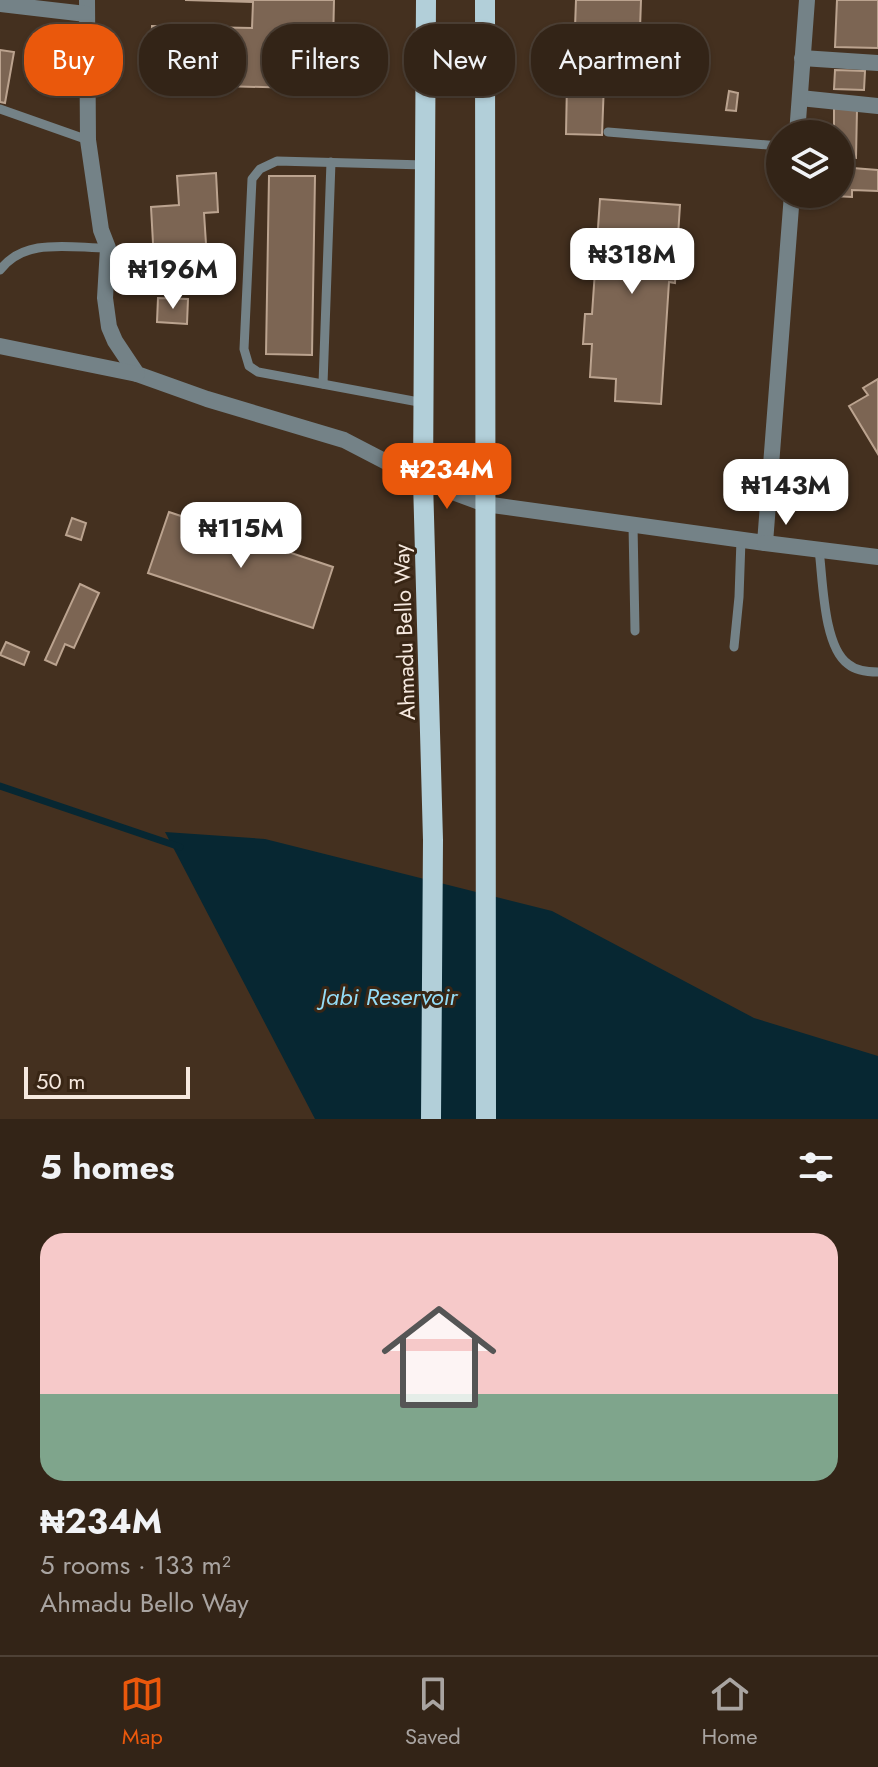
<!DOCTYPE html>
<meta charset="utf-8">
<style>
body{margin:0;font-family:Jost,sans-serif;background:#3e3024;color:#f1f3f6;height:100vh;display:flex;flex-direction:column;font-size:30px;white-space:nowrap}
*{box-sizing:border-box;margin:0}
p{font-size:26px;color:#a9a4a1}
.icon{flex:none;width:44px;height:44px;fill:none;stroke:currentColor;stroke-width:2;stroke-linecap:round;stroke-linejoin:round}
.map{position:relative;height:1119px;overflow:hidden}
.panel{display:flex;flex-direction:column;background:#332417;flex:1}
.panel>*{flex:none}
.banner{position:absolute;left:24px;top:24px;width:830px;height:72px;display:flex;gap:16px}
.controls{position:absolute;left:766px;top:120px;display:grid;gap:16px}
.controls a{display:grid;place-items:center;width:88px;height:88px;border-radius:50%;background:#332417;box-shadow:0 2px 6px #0004,0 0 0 2px #4e4136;font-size:40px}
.scale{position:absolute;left:24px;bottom:20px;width:166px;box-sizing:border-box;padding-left:8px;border:4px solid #f6e9df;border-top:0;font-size:22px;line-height:28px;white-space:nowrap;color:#f6e9df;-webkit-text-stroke:6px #392615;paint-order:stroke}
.price{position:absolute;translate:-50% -68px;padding:0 18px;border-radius:16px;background:#fff;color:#222;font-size:26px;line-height:52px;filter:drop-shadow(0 2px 4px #0008)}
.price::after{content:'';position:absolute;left:50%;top:48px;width:24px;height:18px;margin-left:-12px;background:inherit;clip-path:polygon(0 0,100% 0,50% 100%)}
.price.current{background:#ea580c;color:#fff}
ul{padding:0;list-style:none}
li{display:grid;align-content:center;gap:16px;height:424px;padding:0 40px}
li+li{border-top:2px solid #4e4136}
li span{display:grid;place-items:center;height:248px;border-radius:24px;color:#555}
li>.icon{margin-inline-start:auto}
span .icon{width:144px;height:144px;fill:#fffc;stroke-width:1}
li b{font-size:34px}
h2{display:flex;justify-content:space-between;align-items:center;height:96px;padding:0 40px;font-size:34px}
.tag{padding:0 28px;border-radius:32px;background:#332417;box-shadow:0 2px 6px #0004,0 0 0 2px #4e4136;font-size:28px;line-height:72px}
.tag.current{background:#ea580c;color:#fff}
.tab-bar{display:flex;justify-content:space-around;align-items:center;height:112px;border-top:2px solid #4e4136;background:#332417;font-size:22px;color:#a9a4a1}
.tab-bar a{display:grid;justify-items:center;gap:4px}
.tab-bar .current{color:#ea580c}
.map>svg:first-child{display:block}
.water{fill:#072732}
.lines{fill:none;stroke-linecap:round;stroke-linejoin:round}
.stream{stroke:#072732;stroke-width:7}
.building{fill:#7c6553;stroke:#bba38f;stroke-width:2}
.lane{stroke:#748287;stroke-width:9}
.street{stroke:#748287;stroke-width:16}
.primary{stroke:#b2cfd9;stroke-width:20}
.labels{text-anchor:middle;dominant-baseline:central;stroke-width:6;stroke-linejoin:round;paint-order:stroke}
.street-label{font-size:22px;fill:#f6e9df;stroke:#392615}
.water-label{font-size:24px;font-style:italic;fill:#94dcf6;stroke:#392615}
</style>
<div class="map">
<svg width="878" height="1119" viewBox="0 0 878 1119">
<rect width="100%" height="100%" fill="#44301f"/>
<polygon class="water" points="165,832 265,839 552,911 754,1018 878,1056 878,1119 315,1119"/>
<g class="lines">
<polyline class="stream" points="0,786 180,847"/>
</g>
<g class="building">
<polygon points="185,0 334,0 332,89 150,84 152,26 252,28 253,2"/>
<polygon points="576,0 641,0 639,58 574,55"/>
<polygon points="837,0 878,0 878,48 835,47"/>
<polygon points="0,50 14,52 5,103 0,102"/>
<polygon points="835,70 865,71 864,90 834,89"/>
<polygon points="567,82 604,83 602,135 566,134"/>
<polygon points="729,91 738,93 736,111 726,110"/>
<polygon points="834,108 857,109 856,158 840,157 840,134 834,134"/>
<polygon points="840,167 878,170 878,191 852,190 852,197 833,196 840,194"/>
<polygon points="216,173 218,212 204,213 207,259 196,260 197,276 155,279 151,207 179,205 177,176"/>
<polygon points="269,176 315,176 312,355 266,354"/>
<polygon points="600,199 680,205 675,283 669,282 661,404 615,401 616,379 590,377 592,344 583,344 585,314 592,314"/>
<polygon points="158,298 188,299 187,324 157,322"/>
<polygon points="878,379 878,454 849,406 868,395 863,388"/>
<polygon points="169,512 333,567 313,628 148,573"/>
<polygon points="72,518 86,523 81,540 66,535"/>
<polygon points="80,584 99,593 74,648 65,644 56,665 45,660"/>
<polygon points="6,642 29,652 24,665 0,655"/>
</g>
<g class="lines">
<g class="lane">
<polyline points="0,109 88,140"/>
<polyline points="608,132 780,146"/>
<path d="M0,270c25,-33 70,-22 108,-22"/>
<polyline points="323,384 331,162"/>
<polyline points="424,403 258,372 249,366 244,349 252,179 260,169 277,161 425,165"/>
<polyline points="633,525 635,631"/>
<path d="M819,550c4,29 4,96 29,114 7,6 20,8 30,8"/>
<polyline points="734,647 739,597 741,540"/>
</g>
<g class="street">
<polyline points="87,0 88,140 101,230 108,248 105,298 109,327 115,341 137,374 207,399 344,440 423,481 485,504 765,543 792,194"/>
<polyline points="0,4 86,14"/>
<polyline points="802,58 878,63"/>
<polyline points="800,98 878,106"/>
<polyline points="797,134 807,0"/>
<polyline points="0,346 137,374"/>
<polyline points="765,543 878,557"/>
</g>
<g class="primary">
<polyline points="426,0 423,481 433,840 431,1119"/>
<polyline points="485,0 486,1119"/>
</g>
</g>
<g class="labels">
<g class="street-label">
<text transform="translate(404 632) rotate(-92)">Ahmadu Bello Way</text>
</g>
<g class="water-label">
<text x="389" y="996">Jabi Reservoir</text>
</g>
</g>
</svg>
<div class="controls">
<a><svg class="icon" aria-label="layers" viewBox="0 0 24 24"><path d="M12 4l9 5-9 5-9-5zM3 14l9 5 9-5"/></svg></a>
</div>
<div class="scale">50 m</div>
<b class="price" style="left:632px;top:296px">₦318M</b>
<b class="price" style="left:173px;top:311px">₦196M</b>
<b class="price current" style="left:447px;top:511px">₦234M</b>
<b class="price" style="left:786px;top:527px">₦143M</b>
<b class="price" style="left:241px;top:570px">₦115M</b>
<div class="banner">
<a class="tag current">Buy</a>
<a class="tag">Rent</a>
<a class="tag">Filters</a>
<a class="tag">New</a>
<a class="tag">Apartment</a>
</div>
</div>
<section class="panel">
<h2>5 homes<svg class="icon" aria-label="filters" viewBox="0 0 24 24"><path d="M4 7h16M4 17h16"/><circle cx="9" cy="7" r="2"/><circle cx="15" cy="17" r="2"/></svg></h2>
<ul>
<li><span style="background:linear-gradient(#f6c9c9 65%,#7fa58c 0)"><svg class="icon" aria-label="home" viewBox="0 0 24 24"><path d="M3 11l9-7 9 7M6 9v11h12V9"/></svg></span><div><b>₦234M</b><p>5 rooms · 133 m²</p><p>Ahmadu Bello Way</p></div></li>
</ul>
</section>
<nav class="tab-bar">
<a class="current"><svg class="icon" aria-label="map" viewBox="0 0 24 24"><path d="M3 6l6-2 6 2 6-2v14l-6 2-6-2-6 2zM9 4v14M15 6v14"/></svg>Map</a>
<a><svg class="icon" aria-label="saved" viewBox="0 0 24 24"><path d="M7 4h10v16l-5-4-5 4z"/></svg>Saved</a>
<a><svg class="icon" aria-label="home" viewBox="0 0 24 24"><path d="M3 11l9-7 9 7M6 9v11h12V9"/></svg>Home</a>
</nav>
